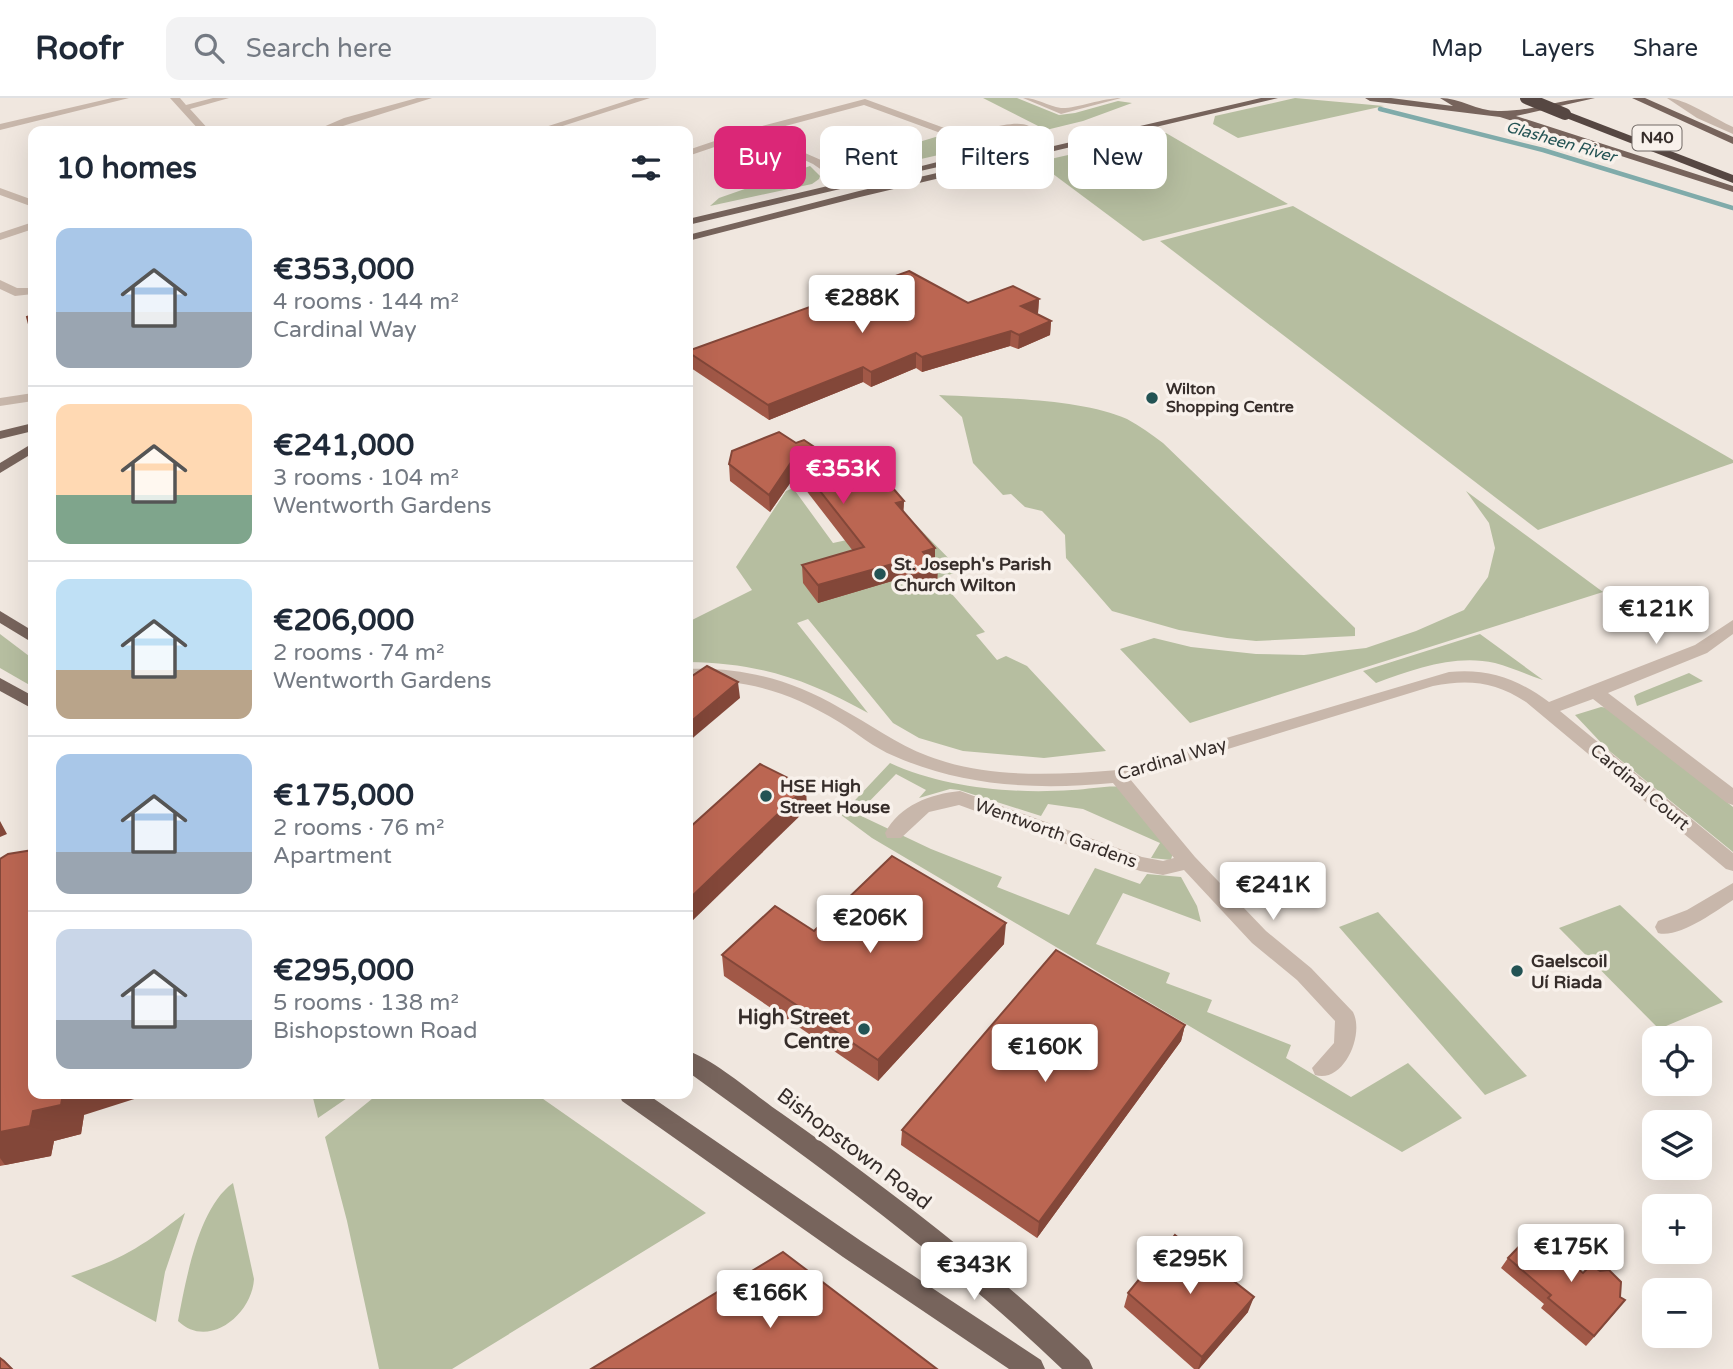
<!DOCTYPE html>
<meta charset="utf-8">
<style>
body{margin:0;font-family:"Varela Round",sans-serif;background:#f2f2f3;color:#1f2937;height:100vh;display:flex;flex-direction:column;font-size:26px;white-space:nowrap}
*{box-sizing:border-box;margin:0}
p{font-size:23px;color:#747a83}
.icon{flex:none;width:38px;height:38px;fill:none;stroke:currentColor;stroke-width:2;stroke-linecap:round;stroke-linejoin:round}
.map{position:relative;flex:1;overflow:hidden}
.details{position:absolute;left:28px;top:28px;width:665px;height:973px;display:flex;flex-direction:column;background:#fff;border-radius:14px;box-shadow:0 7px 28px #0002}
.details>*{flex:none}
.banner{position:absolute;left:714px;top:28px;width:665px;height:63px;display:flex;gap:14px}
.controls{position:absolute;left:1642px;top:928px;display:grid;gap:14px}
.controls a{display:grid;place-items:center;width:70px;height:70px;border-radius:14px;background:#fff;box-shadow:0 7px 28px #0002;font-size:35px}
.price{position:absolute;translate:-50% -60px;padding:0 16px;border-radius:7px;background:#fff;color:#222;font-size:23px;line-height:46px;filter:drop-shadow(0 2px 4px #0008)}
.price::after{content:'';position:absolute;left:50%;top:42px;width:21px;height:16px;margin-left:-10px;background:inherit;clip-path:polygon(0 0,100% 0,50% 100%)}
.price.selected{background:#db2777;color:#fff}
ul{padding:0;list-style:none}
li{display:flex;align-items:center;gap:21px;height:175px;padding:0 28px}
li+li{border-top:2px solid #e0e1e3}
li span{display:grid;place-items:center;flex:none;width:196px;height:140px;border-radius:14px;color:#555}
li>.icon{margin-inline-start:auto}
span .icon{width:84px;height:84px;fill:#fffc;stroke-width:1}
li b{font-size:30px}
h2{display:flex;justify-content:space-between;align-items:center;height:84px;padding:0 28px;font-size:30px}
.tag{padding:0 24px;border-radius:14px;background:#fff;box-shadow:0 7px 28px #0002;font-size:24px;line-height:63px}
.tag.selected{background:#db2777;color:#fff}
header{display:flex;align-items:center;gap:42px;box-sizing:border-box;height:98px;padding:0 35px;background:#fff;border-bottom:2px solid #e0e1e3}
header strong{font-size:33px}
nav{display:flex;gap:38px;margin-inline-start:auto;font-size:24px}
.search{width:490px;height:63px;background:#f2f2f3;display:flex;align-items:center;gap:18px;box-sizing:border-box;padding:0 24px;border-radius:14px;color:#747a83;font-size:26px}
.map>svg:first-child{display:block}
.green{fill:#b6bea0}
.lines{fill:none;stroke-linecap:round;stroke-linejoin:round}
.stream{stroke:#80abaa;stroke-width:4.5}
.minor{fill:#c8b7ab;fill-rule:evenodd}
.major{fill:#77645c;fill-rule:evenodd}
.highway{fill:#564742;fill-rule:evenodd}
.highway-bridge{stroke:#564742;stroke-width:12}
.wall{fill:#a15847}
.shaded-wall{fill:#834739}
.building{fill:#bb6652;stroke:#834739;stroke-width:2}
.poi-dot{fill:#235354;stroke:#f8f1eb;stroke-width:2.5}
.labels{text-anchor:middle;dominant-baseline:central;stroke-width:7;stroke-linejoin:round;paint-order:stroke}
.shield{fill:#f8f1eb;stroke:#706864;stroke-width:2}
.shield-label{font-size:16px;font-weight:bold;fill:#362d2a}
.far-water-label{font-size:16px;font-style:italic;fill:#235354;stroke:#f8f1eb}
.far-poi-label{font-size:16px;font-weight:bold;fill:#362d2a;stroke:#f8f1eb;text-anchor:start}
.poi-label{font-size:18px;font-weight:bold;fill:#362d2a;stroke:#f8f1eb;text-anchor:start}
.street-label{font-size:18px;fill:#362d2a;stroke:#f8f1eb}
.near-poi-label{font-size:21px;font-weight:bold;fill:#362d2a;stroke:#f8f1eb;text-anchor:end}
.near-street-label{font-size:21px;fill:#362d2a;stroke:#f8f1eb}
</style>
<header>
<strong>Roofr</strong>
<div class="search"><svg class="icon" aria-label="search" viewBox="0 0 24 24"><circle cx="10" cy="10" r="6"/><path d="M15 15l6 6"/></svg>Search here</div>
<nav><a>Map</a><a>Layers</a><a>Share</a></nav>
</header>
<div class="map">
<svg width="1733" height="1271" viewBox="0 0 1733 1271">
<rect width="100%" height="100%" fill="#f0e7df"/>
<g class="green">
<polygon points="983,0 1017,0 1059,17 1075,15 1118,3 1132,5 1083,23 1046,32"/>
<polygon points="1295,0 1384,8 1238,40 1213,26 1215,18"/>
<polygon points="1002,34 1031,36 868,73 848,72 866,67 859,62 939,38 972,41"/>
<polygon points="1166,35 1288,106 1143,143 1037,64"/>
<polygon points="810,68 820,78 819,81 812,86 710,108 719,100"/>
<polygon points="1293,108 1733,362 1733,365 1538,432 1160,143"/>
<path d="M939,297c53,3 141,3 188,24 13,7 24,15 36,24l192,185v8l-99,5 -29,-3 -48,-8 -67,-19 -46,-53 -1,-23 -23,-24 -17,-4 -14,-13 -8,1 -30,-32 -11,-46z"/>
<path d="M793,390l40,55 83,-18 45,46 -23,7 47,54 -9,3 21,25 9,-4 21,10 79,85 -62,7 -81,-7 -44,-13 -26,-15 -85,-104 -11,4 71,90c-62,-34 -109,-50 -180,-51v-40l64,-32 -16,-23 50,-76z"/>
<polygon points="1466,393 1603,494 1190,625 1120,551 1154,540 1191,549 1256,556 1304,557 1366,550 1416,533 1464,512 1488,479 1495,450 1489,425"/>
<polygon points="0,536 33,561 33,589 0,570"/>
<path d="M1480,536l63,46c-16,-5 -32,-13 -48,-17 -40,-9 -81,6 -119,20l-13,-12z"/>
<polygon points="1689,575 1703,583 1637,608 1634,598 1637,596"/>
<polygon points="1601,609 1609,610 1733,709 1733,754 1607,651 1575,617"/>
<path d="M890,665c54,25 123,31 182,27 19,-1 35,-5 54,-3l47,65 -2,8 -20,-2 9,-15 -77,-34 -35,-5 -7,12 -82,-26 -9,-1 -31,9 7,-8 -30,-16 -39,40 74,35 71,28 -5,10 72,28 26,-47 45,16 7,-10 34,3 16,29 4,16 -78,-29 -27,51 74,29 -4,10 46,17 -5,12 84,33 -5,13 65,39 57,-34 54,55 -60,34 -530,-314 -31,-23z"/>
<polygon points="1620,807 1723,904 1659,931 1559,830"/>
<polygon points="1378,814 1527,978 1485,997 1339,829"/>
<polygon points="312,996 353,996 318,1020"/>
<polygon points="378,996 536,996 706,1115 452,1271 379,1271 347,1123 325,1039"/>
<path d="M233,1085l21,96c-2,36 -46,71 -76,42 8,-41 20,-113 55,-138z"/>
<path d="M185,1115l-20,59 -9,50 -85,-46c50,-16 72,-30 114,-63z"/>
</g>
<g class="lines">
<polyline class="stream" points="1380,11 1543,52 1733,110"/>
<g class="minor">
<polygon points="112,0 129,0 0,32 0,26"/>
<polygon points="170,0 180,0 186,7 213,0 229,0 190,11 210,33 200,33"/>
<polygon points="417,0 432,0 327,33 314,33 344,20"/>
<polygon points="635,0 650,0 547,33 533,33"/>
<path d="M1023,0c15,0 24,8 38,10 13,1 42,-10 60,-10l-60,16z"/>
<path d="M1667,0c17,0 48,21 66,29v7l-36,-16z"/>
<path d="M865,1l93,34c19,0 57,-15 71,-7l-55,13h-17l-93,-34 -105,28 62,27 31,23v4l-4,1 -35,-24 -63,-29 -62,21v-6l59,-20z"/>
<polygon points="0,90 33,102 33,109 0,97"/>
<polygon points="33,124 33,131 0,142 0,135"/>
<polygon points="0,182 17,190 33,190 33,196 15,198 0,191"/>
<polygon points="33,295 33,303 0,308 0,300"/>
<path d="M1733,522v14l-26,19 -99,40 125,95v17l-6,-2 -134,-104 -33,12 173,142v18l-7,-2 -200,-167c-31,-20 -57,-23 -93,-16l-303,93 65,78 71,74 45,37 42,44c12,23 -10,72 -38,63l-3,-7 22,-25 1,-22 -38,-41 -45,-37 -68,-73 -21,5 -23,-4 -181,-66 -30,7 -28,26h-14l-2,-5c15,-28 45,-39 75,-42l182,66 21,4 11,-3 -61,-75c-75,7 -149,4 -219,-27 -20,-8 -37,-23 -55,-34 -51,-31 -92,-42 -151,-43v-10c55,-2 104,11 152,39 30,16 56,36 88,48 60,23 127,19 190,14l331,-98c39,-4 69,7 100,30l146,-57z"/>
<path d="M1733,785v17c-17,11 -55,39 -75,33l-3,-6 3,-6 29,-11z"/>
</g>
<g class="major">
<polygon points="1261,0 1278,0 860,99 688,143 688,137 859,93"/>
<path d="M1365,0h26l62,8 -13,-8c20,0 37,13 58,13 33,1 64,-13 97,-13l-79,18 217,70v6l-233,-75 -130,-16z"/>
<polygon points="1632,0 1645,0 1733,39 1733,46"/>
<polygon points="965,57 970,60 969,62 907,76 902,73"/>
<polygon points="849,83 854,86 853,88 688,127 688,121"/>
<polygon points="33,325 33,333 0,341 0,333"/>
<polygon points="33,345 33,355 0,375 0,365"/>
<polygon points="0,513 33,533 33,545 0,525"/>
<polygon points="0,580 33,598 33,611 0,593"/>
<path d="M688,953c27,9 68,45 93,62 108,76 212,156 308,247l4,9h-31c-115,-111 -245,-204 -374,-297z"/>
<polygon points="619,996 647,996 861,1143 1041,1262 1045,1271 1009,1271 843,1159 622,1003"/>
</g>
<polygon class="highway" points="1561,14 1569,14 1733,77 1733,85 1561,18"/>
<polyline class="highway-bridge" points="1526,0 1565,16"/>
</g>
<g class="wall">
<polygon points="1039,201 1038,215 1037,216 1051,223 1050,237 1018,251 1010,248 922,274 916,270 871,289 863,284 769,322 688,268 688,253 968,205"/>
<polygon points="796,345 840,366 904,403 903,413 935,467 937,488 911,496 899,481 818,505 803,485 802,467 853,453 795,378 770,414 730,383 729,366"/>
<polygon points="0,761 84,1017 81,1036 54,1043 51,1058 0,1068"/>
<polygon points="1004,846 878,983 724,878 722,857"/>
<polygon points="1185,927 1181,943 1037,1140 901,1047 902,1032"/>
<polygon points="1508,1160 1583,1175 1617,1212 1586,1248 1541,1210 1544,1206 1501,1170"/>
<polygon points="1128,1195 1248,1214 1199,1271 1194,1271 1124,1209"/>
</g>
<g class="shaded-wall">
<polygon points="1039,201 1038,215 1020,223 1021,208"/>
<polygon points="1051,223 1050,237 1018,251 1019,237"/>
<polygon points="1011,233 1010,248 922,274 922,259"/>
<polygon points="916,255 916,270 871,289 871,274"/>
<polygon points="863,269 863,284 769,322 768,307"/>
<polygon points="794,360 795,378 770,414 769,397"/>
<polygon points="904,403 903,421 896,405"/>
<polygon points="935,450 935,468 923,454"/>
<polygon points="900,464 899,481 818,505 818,487"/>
<polygon points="938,471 937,488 911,496 912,478"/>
<polygon points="738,584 740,600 688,644 688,626"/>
<polygon points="806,689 807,711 688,827 688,802"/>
<polygon points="0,723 7,736 0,739"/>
<polygon points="1006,825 1004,846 878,983 878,962"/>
<polygon points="1185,927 1181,943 1037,1140 1039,1124"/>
<polygon points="63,996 150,996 84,1017 81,1036 54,1043 51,1058 5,1067 0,1060 0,1034 33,1013"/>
<polygon points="1254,1199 1248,1214 1199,1271 1198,1271 1202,1259"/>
<polygon points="1625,1202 1617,1212 1586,1248 1594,1238"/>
</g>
<g class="building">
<polygon points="909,173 968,205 1013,188 1039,201 1021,208 1051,223 1019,237 1011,233 922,259 916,255 871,274 863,269 768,307 688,254 688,253"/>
<polygon points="33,217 33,241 27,219"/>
<polygon points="779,334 796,345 804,342 840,366 866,359 904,403 896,405 935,450 923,454 938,471 912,478 900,464 818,487 802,467 864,449 794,360 769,397 729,366 732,353"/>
<polygon points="707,568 738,584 688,626 688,576 692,578"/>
<polygon points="760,666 806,689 688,802 688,731"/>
<polygon points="33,752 33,996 63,996 61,1007 33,1013 30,1028 0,1034 0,761 8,756"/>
<polygon points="892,758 1006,825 878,962 722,857 775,808 814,833"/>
<polygon points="1056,852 1185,927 1039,1124 902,1032"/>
<polygon points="1533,1134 1583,1175 1591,1167 1600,1173 1609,1172 1621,1184 1620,1199 1625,1202 1594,1238 1548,1200 1551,1197 1508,1160"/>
<polygon points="1175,1137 1254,1199 1202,1259 1128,1195"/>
<polygon points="783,1154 937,1271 591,1271"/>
<polygon points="0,1260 4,1263 12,1271 0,1271"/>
</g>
<g class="poi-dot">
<circle cx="1152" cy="300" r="7"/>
<circle cx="880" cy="476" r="7"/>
<circle cx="766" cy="698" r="7"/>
<circle cx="1517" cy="873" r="7"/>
<circle cx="864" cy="931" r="7"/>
</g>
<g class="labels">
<rect class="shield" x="1632.5" y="27.5" width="49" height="25" rx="5"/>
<g class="shield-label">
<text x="1657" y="40">N40</text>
</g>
<g class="far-water-label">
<text transform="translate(1561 44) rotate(16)">Glasheen River</text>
</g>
<g class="far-poi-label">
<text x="1166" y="291">Wilton<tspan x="1166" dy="18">Shopping Centre</tspan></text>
</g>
<g class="poi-label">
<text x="894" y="466">St. Joseph's Parish<tspan x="894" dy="21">Church Wilton</tspan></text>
<text x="780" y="688">HSE High<tspan x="780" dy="21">Street House</tspan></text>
<text x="1531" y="863">Gaelscoil<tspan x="1531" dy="21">Uí Riada</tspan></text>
</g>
<g class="street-label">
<text transform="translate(1172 661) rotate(-16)">Cardinal Way</text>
<text transform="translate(1640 689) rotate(40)">Cardinal Court</text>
<text transform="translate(1056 735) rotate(20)">Wentworth Gardens</text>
</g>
<g class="near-poi-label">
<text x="850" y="919">High Street<tspan x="850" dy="24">Centre</tspan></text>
</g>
<g class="near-street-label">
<text transform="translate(854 1051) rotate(37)">Bishopstown Road</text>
</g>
</g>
</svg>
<div class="controls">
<a><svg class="icon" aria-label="locate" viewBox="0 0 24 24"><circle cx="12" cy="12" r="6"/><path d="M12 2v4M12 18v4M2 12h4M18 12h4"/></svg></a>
<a><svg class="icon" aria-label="layers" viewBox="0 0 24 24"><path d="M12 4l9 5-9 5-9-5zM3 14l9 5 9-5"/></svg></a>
<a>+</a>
<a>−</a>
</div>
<b class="price" style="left:862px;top:237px">€288K</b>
<b class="price selected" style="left:843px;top:408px">€353K</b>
<b class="price" style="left:1656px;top:548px">€121K</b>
<b class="price" style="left:1273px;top:824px">€241K</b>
<b class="price" style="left:870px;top:857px">€206K</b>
<b class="price" style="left:1045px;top:986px">€160K</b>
<b class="price" style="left:1571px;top:1186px">€175K</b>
<b class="price" style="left:1190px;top:1198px">€295K</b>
<b class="price" style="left:974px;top:1204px">€343K</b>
<b class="price" style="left:770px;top:1232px">€166K</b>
<div class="banner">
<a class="tag selected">Buy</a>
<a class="tag">Rent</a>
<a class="tag">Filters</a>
<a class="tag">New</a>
</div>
<section class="details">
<h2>10 homes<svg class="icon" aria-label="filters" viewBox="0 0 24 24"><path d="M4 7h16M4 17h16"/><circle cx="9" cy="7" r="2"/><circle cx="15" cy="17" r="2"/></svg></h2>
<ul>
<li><span style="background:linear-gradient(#a9c7e8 60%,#9aa5b1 0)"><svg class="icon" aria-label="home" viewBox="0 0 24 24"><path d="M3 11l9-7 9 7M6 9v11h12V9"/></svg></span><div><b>€353,000</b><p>4 rooms · 144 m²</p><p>Cardinal Way</p></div></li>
<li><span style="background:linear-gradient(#ffd9b3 65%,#7fa58c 0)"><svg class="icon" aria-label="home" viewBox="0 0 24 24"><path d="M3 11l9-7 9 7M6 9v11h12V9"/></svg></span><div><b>€241,000</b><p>3 rooms · 104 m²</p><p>Wentworth Gardens</p></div></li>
<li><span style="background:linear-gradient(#bfe0f5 65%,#b9a48a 0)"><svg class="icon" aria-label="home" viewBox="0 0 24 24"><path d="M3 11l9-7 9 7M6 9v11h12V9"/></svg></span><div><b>€206,000</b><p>2 rooms · 74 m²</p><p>Wentworth Gardens</p></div></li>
<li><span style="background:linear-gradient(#a9c7e8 70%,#9aa5b1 0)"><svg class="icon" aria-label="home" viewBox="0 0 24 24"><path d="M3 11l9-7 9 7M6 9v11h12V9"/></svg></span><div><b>€175,000</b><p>2 rooms · 76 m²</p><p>Apartment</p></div></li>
<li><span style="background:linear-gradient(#c9d6e8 65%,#9aa5b1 0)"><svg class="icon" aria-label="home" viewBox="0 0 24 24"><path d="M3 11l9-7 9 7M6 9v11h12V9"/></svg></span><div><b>€295,000</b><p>5 rooms · 138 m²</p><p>Bishopstown Road</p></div></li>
</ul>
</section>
</div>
